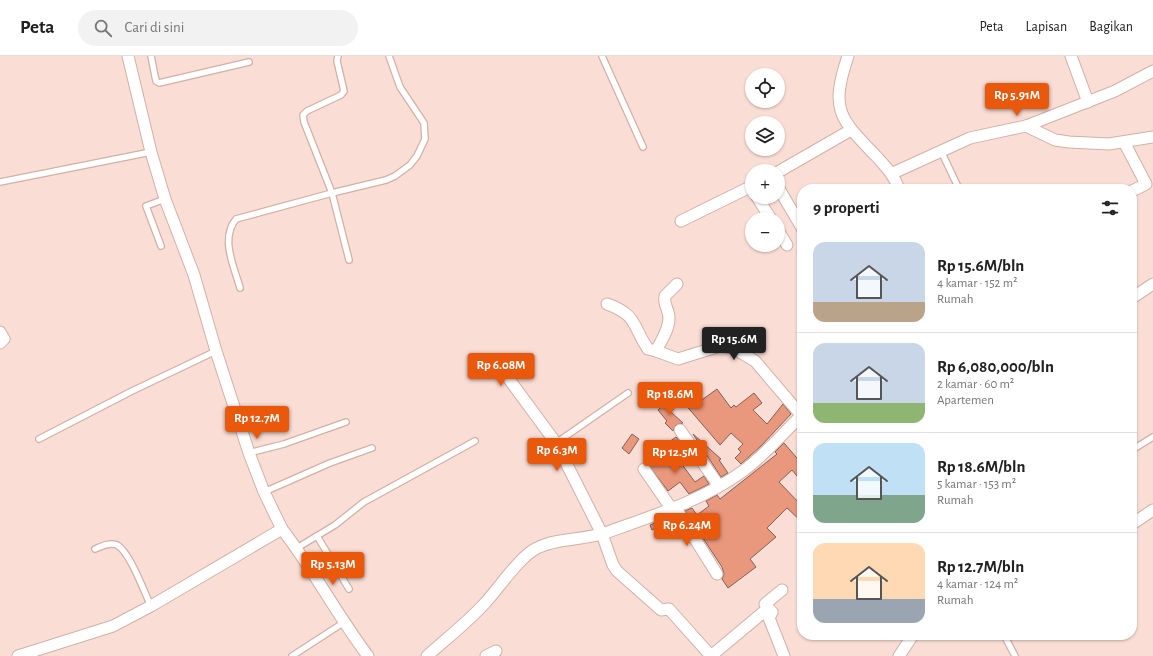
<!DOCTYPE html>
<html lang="id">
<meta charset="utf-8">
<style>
body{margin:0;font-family:"Alegreya Sans",sans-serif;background:#f2f2f2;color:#222;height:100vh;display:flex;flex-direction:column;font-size:15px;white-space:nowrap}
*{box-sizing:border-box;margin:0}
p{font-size:13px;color:#767676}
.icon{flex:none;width:22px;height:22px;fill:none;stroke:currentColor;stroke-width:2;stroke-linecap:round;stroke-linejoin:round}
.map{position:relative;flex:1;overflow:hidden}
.sheet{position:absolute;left:797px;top:128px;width:340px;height:456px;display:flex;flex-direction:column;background:#fff;border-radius:16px;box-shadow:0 1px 3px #0004}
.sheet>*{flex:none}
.buttons{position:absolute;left:745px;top:12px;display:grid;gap:8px}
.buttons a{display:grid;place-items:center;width:40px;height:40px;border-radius:50%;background:#fff;box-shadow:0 1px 3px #0004;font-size:20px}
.price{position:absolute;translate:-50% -34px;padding:0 9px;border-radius:4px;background:#ea580c;color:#fff;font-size:13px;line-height:26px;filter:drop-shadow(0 1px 2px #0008)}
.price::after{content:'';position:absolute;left:50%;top:24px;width:12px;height:9px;margin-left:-6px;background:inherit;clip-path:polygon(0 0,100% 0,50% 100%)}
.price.active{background:#222;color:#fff}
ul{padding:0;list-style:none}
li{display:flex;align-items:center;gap:12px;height:100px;padding:0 16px}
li+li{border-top:1px solid #e0e0e0}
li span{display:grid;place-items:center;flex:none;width:112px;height:80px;border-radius:12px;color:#555}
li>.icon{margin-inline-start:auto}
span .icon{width:48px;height:48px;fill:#fffc;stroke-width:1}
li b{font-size:17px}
h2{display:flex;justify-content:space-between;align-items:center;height:48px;padding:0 16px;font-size:17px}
header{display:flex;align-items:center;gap:24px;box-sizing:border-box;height:56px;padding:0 20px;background:#fff;border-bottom:1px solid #e0e0e0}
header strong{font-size:19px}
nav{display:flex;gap:22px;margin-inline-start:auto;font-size:14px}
.search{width:280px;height:36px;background:#f2f2f2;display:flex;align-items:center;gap:10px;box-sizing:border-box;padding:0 14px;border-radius:22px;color:#767676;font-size:15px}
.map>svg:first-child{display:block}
.building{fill:#e9977d;stroke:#806259}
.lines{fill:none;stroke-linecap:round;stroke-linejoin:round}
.service-casing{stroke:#d2b0a6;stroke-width:8}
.minor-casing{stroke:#d2b0a6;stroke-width:13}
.service{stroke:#fff;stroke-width:5.5}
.minor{stroke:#fff;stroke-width:11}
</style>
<header>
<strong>Peta</strong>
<div class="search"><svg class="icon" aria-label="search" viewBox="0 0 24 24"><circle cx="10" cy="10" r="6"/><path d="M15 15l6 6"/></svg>Cari di sini</div>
<nav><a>Peta</a><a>Lapisan</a><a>Bagikan</a></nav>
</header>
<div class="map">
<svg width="1153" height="600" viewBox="0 0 1153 600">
<rect width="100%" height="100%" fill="#faded5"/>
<g class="building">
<polygon points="717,333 731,352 734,349 736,351 754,337 762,347 753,354 767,368 783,348 791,358 761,390 741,408 735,402 741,396 738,393 743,388 731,377 720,389 684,347 693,339 699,346"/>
<polygon points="668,345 674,353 671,356 683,367 676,369 673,375 665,367 667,365 658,354"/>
<polygon points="632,378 639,383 629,398 622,392"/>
<polygon points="693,378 721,403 719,404 728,417 721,421"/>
<polygon points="676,381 681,387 674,392 669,386"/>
<polygon points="784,387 802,408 802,426 792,414 779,426 802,450 802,466 787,452 767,472 776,481 750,503 756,511 728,532 722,523 724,518 722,511 685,455 692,452 697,459 709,450 706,445 717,439 720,443 777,398 775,396"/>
<polygon points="672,395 695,426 704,420 709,428 689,438 680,426 668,435 646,406 654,400 658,406"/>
<polygon points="674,463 679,471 678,473 665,480 659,470 652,474 650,469 662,464 663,468"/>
</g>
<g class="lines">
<defs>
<g id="service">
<polyline points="151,0 156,25 159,27 249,6"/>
<polyline points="338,0 337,5 344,35 341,39 307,55 303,59 304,66 332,137 349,204"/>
<polyline points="602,0 643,91"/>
<polyline points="941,95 959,133"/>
<polyline points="0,126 151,96"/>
<polyline points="161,190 146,150 165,143"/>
<path d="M240,232c-6,-22 -20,-49 -4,-69l96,-26 54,-13 9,-4 15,-11 7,-9 8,-17 -1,-16 -24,-36 -11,-31"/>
<polyline points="39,383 132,335 216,295"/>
<polyline points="556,387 628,337"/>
<polyline points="1132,394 1153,381"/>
<polyline points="249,397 284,388 346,366"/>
<polyline points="264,436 330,407 372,392"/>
<polyline points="317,480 349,533"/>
<polyline points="297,492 335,469 364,446 475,385"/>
<path d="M95,493c7,-3 15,-7 22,-4 13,7 27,47 34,61"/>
<polyline points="1004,579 1015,600"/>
<polyline points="292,600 343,567"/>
</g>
<g id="minor">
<path d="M848,0c-18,54 -9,62 28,100 10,11 18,19 23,33"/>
<polyline points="1071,0 1088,46"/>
<polyline points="1026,70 1115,35 1153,15"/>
<polyline points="1124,86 1146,128 1132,135"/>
<polyline points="778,116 851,74"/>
<polyline points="893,117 970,82 1026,70 1055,84 1069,86 1109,88 1153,81"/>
<polyline points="778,131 802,172"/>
<polyline points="757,141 771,163"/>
<polyline points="681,165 752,130"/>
<polyline points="778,174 787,189"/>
<polyline points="1132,242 1153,228"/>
<path d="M607,248c31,11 25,22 41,45l8,2c5,-10 13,-21 13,-33 0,-8 -6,-14 -4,-22l12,-12"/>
<polyline points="0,276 4,283 0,287"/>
<polyline points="656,295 678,303 720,290 733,292 755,305 801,359"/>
<polyline points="495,304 556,387 602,478 613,509 617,515 661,554 669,553 711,600"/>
<polyline points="680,374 719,430"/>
<polyline points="644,413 671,452"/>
<polyline points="675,451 717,518"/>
<polyline points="1132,468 1153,454"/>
<path d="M282,473c31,40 55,86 86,127"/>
<polyline points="768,552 772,556 769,562 784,600"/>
<polyline points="18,600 113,570 151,550 282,473 264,436 249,397 216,295 194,219 165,143 151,96 128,0"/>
<path d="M427,600c19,-17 41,-34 58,-53 14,-15 35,-47 52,-55 19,-10 47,-8 68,-15 47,-17 97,-32 138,-62 22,-16 39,-37 59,-56"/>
<polyline points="486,600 496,595"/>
<polyline points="711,600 760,559 768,552 765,548 782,534"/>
<polyline points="899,600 913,579"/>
</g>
</defs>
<use href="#service" class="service-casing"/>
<use href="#minor" class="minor-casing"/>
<use href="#service" class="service"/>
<use href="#minor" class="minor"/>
</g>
</svg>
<div class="buttons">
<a><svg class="icon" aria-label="locate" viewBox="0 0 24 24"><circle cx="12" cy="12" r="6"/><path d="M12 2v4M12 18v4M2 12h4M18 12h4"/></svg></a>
<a><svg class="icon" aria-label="layers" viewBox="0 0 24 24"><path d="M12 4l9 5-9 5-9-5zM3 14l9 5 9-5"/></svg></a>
<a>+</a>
<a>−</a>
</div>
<b class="price" style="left:1017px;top:61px">Rp 5.91M</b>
<b class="price active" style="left:734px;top:305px">Rp 15.6M</b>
<b class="price" style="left:501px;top:331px">Rp 6.08M</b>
<b class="price" style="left:670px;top:360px">Rp 18.6M</b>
<b class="price" style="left:257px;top:384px">Rp 12.7M</b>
<b class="price" style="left:557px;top:416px">Rp 6.3M</b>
<b class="price" style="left:675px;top:418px">Rp 12.5M</b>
<b class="price" style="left:687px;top:491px">Rp 6.24M</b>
<b class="price" style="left:333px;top:530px">Rp 5.13M</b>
<section class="sheet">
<h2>9 properti<svg class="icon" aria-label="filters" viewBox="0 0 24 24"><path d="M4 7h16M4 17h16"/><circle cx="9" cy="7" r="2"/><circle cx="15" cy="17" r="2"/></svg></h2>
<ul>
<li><span style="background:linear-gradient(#c9d6e8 75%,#b9a48a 0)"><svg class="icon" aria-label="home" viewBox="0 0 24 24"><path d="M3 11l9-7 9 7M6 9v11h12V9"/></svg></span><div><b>Rp 15.6M/bln</b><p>4 kamar · 152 m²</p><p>Rumah</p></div></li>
<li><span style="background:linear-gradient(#c9d6e8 75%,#8fb573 0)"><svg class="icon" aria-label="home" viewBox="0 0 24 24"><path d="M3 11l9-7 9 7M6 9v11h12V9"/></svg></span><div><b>Rp 6,080,000/bln</b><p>2 kamar · 60 m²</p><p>Apartemen</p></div></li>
<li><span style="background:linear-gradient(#bfe0f5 65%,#7fa58c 0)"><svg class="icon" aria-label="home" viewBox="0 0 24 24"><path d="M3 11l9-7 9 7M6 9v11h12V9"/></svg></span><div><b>Rp 18.6M/bln</b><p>5 kamar · 153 m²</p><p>Rumah</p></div></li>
<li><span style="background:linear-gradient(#ffd9b3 70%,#9aa5b1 0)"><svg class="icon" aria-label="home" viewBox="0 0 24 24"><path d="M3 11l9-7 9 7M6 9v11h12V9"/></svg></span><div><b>Rp 12.7M/bln</b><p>4 kamar · 124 m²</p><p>Rumah</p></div></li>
</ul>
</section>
</div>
